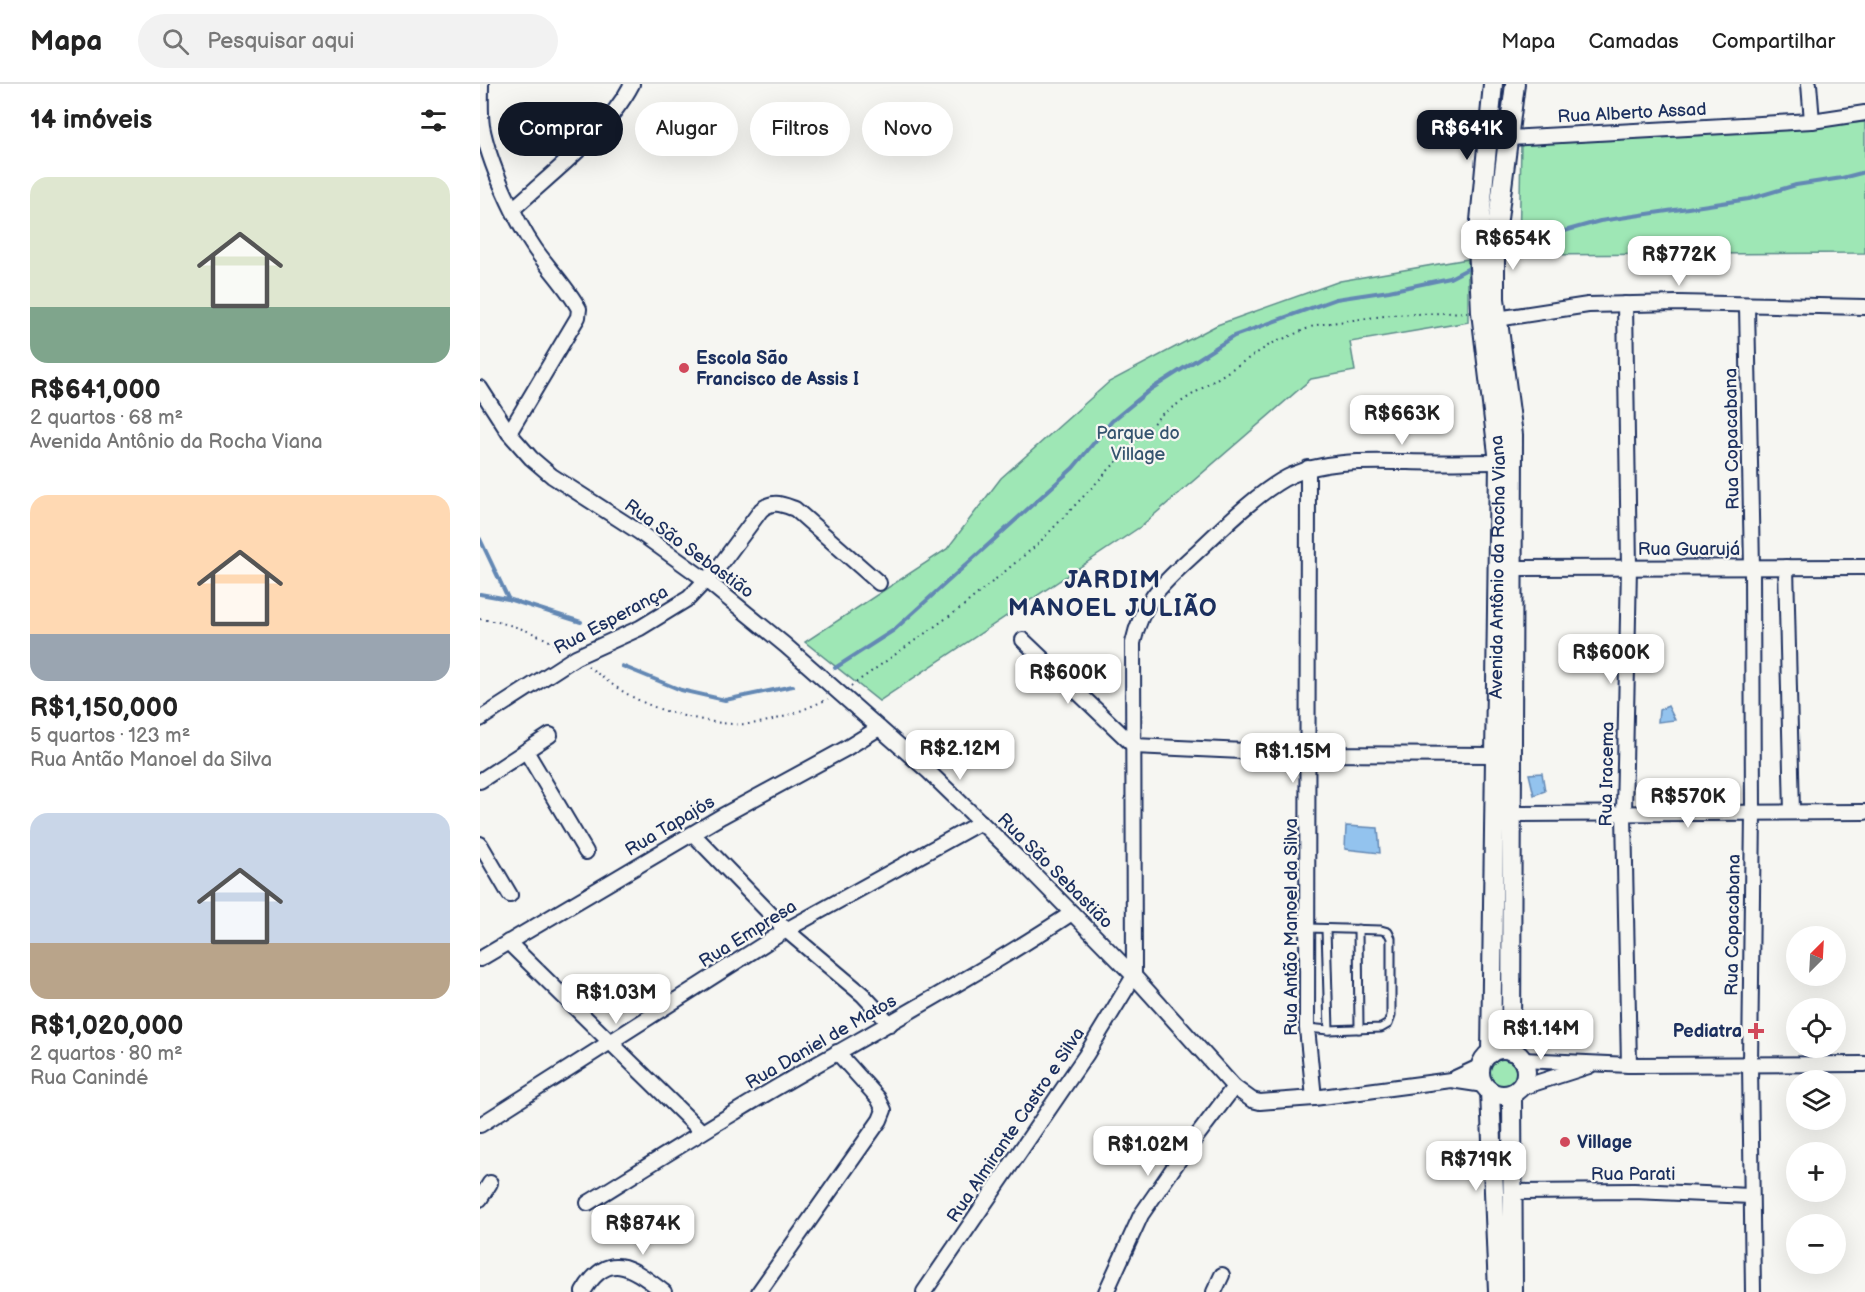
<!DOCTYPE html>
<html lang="pt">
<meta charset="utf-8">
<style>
body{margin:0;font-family:"Balsamiq Sans",sans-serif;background:#f2f2f2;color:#222;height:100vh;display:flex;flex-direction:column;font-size:22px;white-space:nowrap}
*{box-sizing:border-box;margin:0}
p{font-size:20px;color:#767676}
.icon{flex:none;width:33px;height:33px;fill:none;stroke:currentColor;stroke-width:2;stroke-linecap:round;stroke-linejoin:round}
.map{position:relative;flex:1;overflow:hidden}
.side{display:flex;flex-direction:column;background:#fff;width:480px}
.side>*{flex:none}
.guide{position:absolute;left:18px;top:18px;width:570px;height:54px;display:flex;gap:12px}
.needle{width:39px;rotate:24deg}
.controls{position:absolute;left:1306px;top:842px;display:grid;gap:12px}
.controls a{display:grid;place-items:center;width:60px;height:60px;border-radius:50%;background:#fff;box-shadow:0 6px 24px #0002;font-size:30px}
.price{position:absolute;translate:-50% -51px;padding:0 14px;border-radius:12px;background:#fff;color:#222;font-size:20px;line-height:39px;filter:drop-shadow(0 2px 3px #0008)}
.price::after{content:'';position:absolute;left:50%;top:36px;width:18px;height:14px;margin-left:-9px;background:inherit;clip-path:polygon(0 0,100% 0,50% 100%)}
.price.active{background:#111827;color:#fff}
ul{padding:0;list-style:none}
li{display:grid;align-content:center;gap:12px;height:318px;padding:0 30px}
li span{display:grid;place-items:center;height:186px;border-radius:18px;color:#555}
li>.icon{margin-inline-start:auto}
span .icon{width:108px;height:108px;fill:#fffc;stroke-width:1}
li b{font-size:26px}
h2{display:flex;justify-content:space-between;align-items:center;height:72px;padding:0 30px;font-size:26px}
.pill{padding:0 21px;border-radius:27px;background:#fff;box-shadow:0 6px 24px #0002;font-size:21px;line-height:54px}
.pill.active{background:#111827;color:#fff}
header{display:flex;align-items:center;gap:36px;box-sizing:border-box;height:84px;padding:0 30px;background:#fff;border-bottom:2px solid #e0e0e0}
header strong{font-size:28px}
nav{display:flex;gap:33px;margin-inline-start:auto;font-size:21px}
.search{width:420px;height:54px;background:#f2f2f2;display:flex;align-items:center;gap:15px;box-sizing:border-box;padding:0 21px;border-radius:33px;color:#767676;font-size:22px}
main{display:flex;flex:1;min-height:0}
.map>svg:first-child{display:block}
.green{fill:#9ee7b5;stroke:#5c8b8a;stroke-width:1.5}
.water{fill:#93c3ee;stroke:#6388b4;stroke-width:1.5}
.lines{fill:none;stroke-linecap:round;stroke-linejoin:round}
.stream{stroke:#6388b4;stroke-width:4}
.lane-casing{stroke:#1b2f5e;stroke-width:11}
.street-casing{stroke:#1b2f5e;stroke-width:18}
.secondary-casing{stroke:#1b2f5e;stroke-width:22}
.path{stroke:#1b2f5e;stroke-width:2;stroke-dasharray:1.5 4.5;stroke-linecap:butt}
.lane{stroke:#f6f6f2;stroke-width:7}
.street{stroke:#f6f6f2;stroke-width:14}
.secondary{stroke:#f6f6f2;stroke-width:18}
.poi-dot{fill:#d1495b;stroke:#f6f6f2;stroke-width:2}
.labels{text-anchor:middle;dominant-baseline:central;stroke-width:4.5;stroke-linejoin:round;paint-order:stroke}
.street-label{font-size:18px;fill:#1b2f5e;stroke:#f6f6f2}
.poi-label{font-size:18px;font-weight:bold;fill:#1b2f5e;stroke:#f6f6f2;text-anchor:start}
.park-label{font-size:18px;fill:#35546f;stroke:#f6f6f2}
.district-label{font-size:24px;font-weight:bold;letter-spacing:1.5px;fill:#1b2f5e;stroke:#f6f6f2}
</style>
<header>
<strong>Mapa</strong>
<div class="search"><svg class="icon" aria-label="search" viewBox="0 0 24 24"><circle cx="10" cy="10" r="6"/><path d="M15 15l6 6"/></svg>Pesquisar aqui</div>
<nav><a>Mapa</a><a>Camadas</a><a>Compartilhar</a></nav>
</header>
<main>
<section class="side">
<h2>14 imóveis<svg class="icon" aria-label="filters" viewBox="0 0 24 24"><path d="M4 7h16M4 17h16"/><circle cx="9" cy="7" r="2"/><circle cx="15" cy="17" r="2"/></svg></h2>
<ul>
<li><span style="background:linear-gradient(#dfe7d0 70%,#7fa58c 0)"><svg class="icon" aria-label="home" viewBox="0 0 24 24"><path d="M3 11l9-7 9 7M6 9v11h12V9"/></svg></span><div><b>R$641,000</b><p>2 quartos · 68 m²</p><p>Avenida Antônio da Rocha Viana</p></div></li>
<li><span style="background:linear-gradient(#ffd9b3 75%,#9aa5b1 0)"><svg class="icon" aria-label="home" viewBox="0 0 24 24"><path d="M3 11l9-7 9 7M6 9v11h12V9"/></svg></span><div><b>R$1,150,000</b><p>5 quartos · 123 m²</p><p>Rua Antão Manoel da Silva</p></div></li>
<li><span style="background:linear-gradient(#c9d6e8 70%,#b9a48a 0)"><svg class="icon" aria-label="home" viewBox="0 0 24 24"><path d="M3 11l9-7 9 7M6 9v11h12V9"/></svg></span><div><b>R$1,020,000</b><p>2 quartos · 80 m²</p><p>Rua Canindé</p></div></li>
</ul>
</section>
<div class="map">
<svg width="1385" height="1208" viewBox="0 0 1385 1208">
<rect width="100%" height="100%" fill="#f6f6f2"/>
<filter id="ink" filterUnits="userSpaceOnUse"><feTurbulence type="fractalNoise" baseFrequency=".0167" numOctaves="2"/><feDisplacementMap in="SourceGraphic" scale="12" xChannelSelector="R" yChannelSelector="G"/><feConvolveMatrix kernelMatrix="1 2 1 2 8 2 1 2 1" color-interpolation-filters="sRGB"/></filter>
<g filter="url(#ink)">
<g class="green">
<polygon points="1385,38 1385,169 1039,171 1041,58 1338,42"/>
<polygon points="988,175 988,238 870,258 875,287 831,295 660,443 399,617 325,558 467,465 521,394 629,298 737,241 860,197"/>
<circle cx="1022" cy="989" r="14"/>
</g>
<g class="water">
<polygon points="1188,622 1195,636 1178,638 1179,626"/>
<polygon points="1062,689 1065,707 1054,711 1049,690"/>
<polygon points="866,742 898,744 900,769 865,765"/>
</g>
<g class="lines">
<g class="stream">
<polyline points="1021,168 1035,161 1120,137 1269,115 1316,101 1362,94 1385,88"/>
<polyline points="0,455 28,514"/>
<polyline points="0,510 28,515 101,538"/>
<polyline points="142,582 201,606 245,616 313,602"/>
<polyline points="355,584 414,546 593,384 632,337 671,305 754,252 856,215 909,207 970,194 993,182"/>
</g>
<defs>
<g id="lane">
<polyline points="846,845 849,946"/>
<polyline points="878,845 879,945"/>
<polyline points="827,944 849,946 901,944 908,940 911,932 911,854 908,848 901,846 828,844"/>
</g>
<g id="street">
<path d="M1,0c0,14 -1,28 1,42 7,37 32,92 53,123 14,20 33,39 44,60l-1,8 -69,116"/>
<polyline points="1329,0 1332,37"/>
<polyline points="1029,54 1332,37 1385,29"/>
<path d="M33,125c40,-37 94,-77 119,-125"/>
<polyline points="1145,220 1149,483 1144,730 1149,981"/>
<polyline points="1267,222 1272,483 1273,728 1270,980 1273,1208"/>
<polyline points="1017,235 1108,221 1198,219 1385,223"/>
<polyline points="0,304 29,349 51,374 72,392 159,448 227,497 305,561 448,687 546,782 654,892 754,1003 772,1016 780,1018 834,1014 971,996 1004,1001"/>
<polyline points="828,384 827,944 834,1014"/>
<polyline points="1306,483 1312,728"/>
<polyline points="1033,484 1385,483"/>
<polyline points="543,556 654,662 829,670 1015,671"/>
<path d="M0,635l96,-62 64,-29 49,-30 32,-34 40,-54c12,-10 20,-6 34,-1l84,74"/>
<polyline points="46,667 106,768"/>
<polyline points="0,697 70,651"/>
<polyline points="1031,730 1385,728"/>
<polyline points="213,750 306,846 383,911 410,940"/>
<polyline points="0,760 30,811"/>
<polyline points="28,858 222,1048"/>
<polyline points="0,875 242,732 365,665 399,644"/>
<polyline points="1043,976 1149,981 1385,980"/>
<polyline points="971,996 1001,982"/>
<polyline points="1040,1004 1109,982"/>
<polyline points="0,1041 306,846 501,738"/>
<polyline points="1033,1108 1154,1107 1271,1112"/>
<polyline points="0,1115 10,1099"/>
<path d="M108,1119c82,-51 164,-103 249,-150 79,-45 159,-90 235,-140"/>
<path d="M103,1208c26,-44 49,-24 81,0"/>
<polyline points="279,1208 400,1036 404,1026 398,1014 357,968"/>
<path d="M444,1208l162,-237 48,-79 -1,-333c10,-46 34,-63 67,-94 23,-22 64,-62 92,-74 36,-16 78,-13 116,-13 31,1 61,0 91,0"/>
<polyline points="626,1208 661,1131 701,1073 754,1003"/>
<polyline points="734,1208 742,1191"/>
</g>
<g id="secondary">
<circle cx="1023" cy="988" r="23"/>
<polyline points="1031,967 1033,351 1015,215 1015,159 1035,0"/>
<path id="s1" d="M1011,969l8,-591 -18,-150 -3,-70 15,-158"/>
<polyline points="1010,1007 1018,1208"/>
<polyline points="1032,1010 1033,1208"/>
</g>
</defs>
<use href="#lane" class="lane-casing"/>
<use href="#street" class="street-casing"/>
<use href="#secondary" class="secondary-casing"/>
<g class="path">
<path d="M0,535c31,4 57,14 84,30"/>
<path d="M108,582c39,32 66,45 115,54 15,3 31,5 46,4 27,-2 54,-14 79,-25"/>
<polyline points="371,602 482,523 558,460 682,330 791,260 836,241 911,231 987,228"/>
</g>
<use href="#lane" class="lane"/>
<use href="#street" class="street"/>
<use href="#secondary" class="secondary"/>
</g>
</g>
<g class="poi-dot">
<circle cx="204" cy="284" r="6"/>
<path d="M1273 938h6v6h6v6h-6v6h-6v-6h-6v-6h6z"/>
<circle cx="1085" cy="1058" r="6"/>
</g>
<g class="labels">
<g class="street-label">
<text transform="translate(1152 29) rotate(-3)">Rua Alberto Assad</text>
<text transform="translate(1252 355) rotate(-91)">Rua Copacabana</text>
<text transform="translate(209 465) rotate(36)">Rua São Sebastião</text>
<text x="1209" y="465">Rua Guarujá</text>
<text stroke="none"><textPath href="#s1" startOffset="486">Avenida Antônio da Rocha Viana</textPath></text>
<text transform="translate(131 536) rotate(-28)">Rua Esperança</text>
<text transform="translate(1127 690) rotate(-89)">Rua Iracema</text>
<text transform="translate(190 742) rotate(-31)">Rua Tapajós</text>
<text transform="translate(575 787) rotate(45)">Rua São Sebastião</text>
<text transform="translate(1253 841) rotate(-89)">Rua Copacabana</text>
<text transform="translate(811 843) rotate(-90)">Rua Antão Manoel da Silva</text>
<text transform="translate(268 850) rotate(-32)">Rua Empresa</text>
<text transform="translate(341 958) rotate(-30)">Rua Daniel de Matos</text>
<text transform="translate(536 1041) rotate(-56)">Rua Almirante Castro e Silva</text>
<text x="1153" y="1090">Rua Parati</text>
</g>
<g class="poi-label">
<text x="216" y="274">Escola São<tspan x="216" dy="21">Francisco de Assis I</tspan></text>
<text x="1262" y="947" text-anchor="end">Pediatra</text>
<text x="1097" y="1058">Village</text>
</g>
<g class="park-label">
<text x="658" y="349">Parque do<tspan x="658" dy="21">Village</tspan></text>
</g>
<g class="district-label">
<text x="633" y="496">JARDIM<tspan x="633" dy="28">MANOEL JULIÃO</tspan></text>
</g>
</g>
</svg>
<div class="controls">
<a><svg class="needle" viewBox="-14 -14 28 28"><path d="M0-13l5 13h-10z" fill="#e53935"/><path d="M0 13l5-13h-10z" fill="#767676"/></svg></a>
<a><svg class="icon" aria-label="locate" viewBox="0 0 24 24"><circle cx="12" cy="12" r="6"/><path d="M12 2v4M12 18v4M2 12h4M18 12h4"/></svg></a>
<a><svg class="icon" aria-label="layers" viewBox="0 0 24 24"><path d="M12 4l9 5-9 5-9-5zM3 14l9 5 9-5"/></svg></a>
<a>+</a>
<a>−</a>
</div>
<b class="price active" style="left:987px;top:77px">R$641K</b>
<b class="price" style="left:1033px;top:187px">R$654K</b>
<b class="price" style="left:1199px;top:203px">R$772K</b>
<b class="price" style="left:922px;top:362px">R$663K</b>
<b class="price" style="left:1131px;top:601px">R$600K</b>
<b class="price" style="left:588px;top:621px">R$600K</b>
<b class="price" style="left:480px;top:697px">R$2.12M</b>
<b class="price" style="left:813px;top:700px">R$1.15M</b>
<b class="price" style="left:1208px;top:745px">R$570K</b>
<b class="price" style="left:136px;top:941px">R$1.03M</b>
<b class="price" style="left:1061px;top:977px">R$1.14M</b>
<b class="price" style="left:668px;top:1093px">R$1.02M</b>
<b class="price" style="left:996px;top:1108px">R$719K</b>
<b class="price" style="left:163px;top:1172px">R$874K</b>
<div class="guide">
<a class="pill active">Comprar</a>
<a class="pill">Alugar</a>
<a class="pill">Filtros</a>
<a class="pill">Novo</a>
</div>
</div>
</main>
